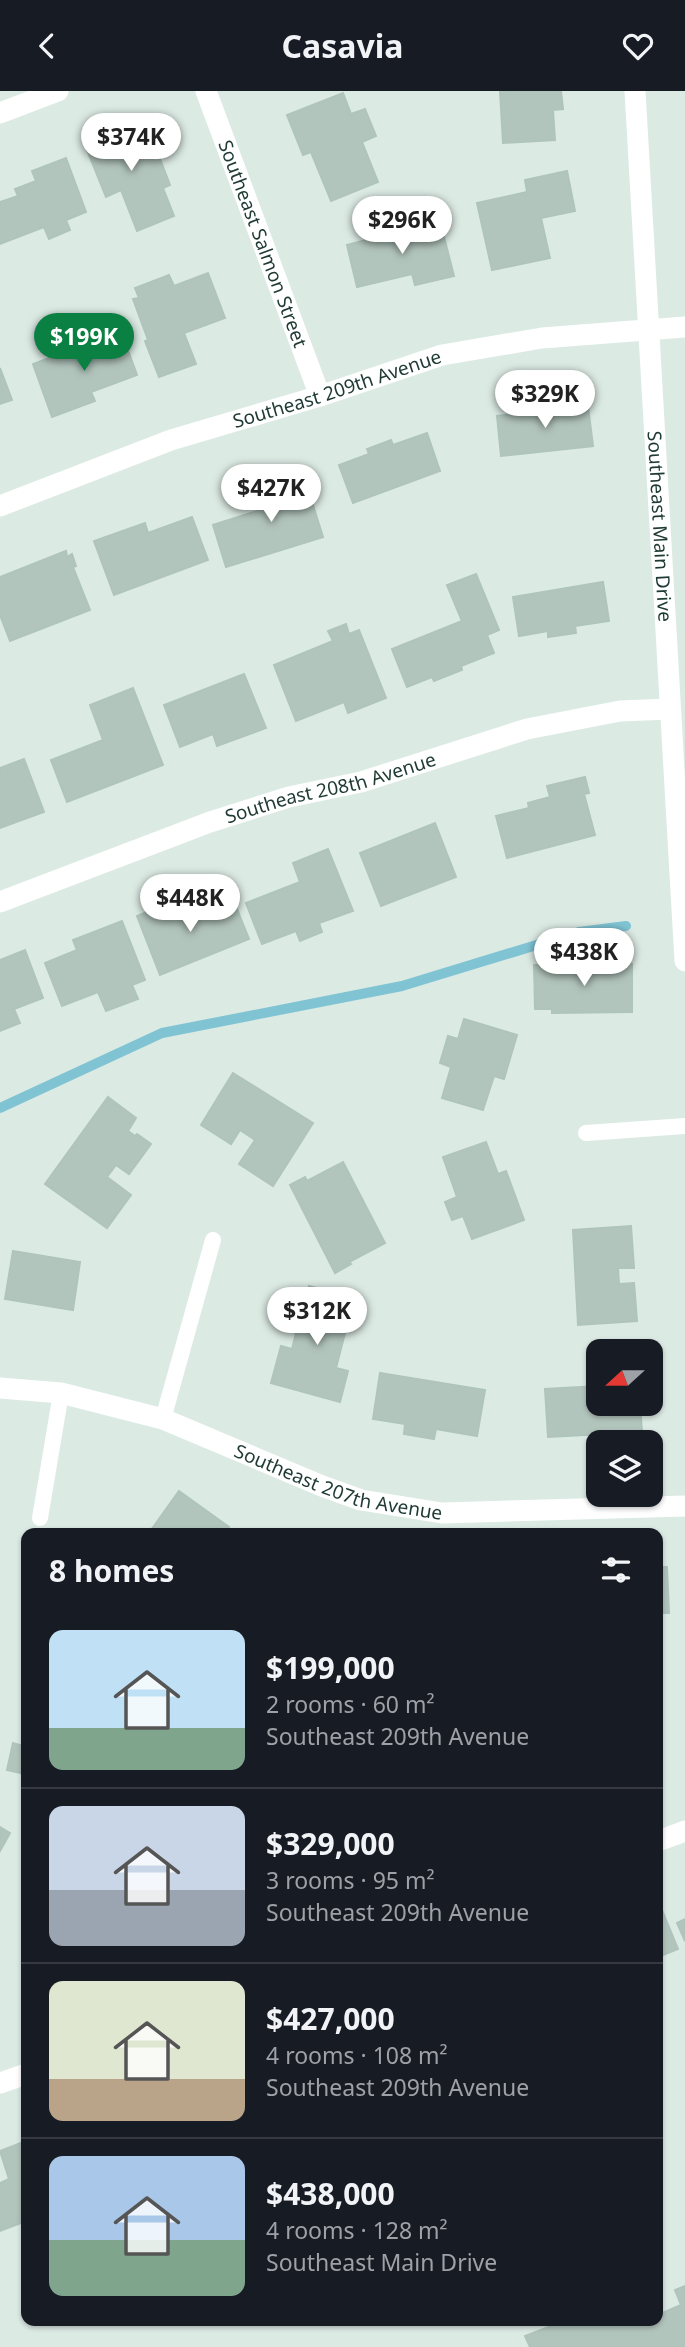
<!DOCTYPE html>
<meta charset="utf-8">
<style>
body{margin:0;font-family:"Noto Sans",sans-serif;background:#20242c;color:#f1f3f6;height:100vh;display:flex;flex-direction:column;font-size:26px;white-space:nowrap}
*{box-sizing:border-box;margin:0}
p{font-size:23px;color:#9ea1a6}
.icon{flex:none;width:38px;height:38px;fill:none;stroke:currentColor;stroke-width:2;stroke-linecap:round;stroke-linejoin:round}
.map{position:relative;flex:1;overflow:hidden}
.drawer{position:absolute;left:21px;top:1437px;width:642px;height:798px;display:flex;flex-direction:column;background:#171b24;border-radius:14px;box-shadow:0 2px 5px #0004}
.drawer>*{flex:none}
.needle{width:46px;rotate:249deg}
.fabs{position:absolute;left:586px;top:1248px;display:grid;gap:14px}
.fabs a{display:grid;place-items:center;width:77px;height:77px;border-radius:14px;background:#171b24;box-shadow:0 2px 5px #0004;font-size:35px}
.price{position:absolute;translate:-50% -60px;padding:0 16px;border-radius:24px;background:#fff;color:#222;font-size:23px;line-height:46px;filter:drop-shadow(0 2px 4px #0008)}
.price::after{content:'';position:absolute;left:50%;top:42px;width:21px;height:16px;margin-left:-10px;background:inherit;clip-path:polygon(0 0,100% 0,50% 100%)}
.price.selected{background:#0b8043;color:#fff}
ul{padding:0;list-style:none}
li{display:flex;align-items:center;gap:21px;height:175px;padding:0 28px}
li+li{border-top:2px solid #363941}
li span{display:grid;place-items:center;flex:none;width:196px;height:140px;border-radius:14px;color:#555}
li>.icon{margin-inline-start:auto}
span .icon{width:84px;height:84px;fill:#fffc;stroke-width:1}
li b{font-size:30px}
h2{display:flex;justify-content:space-between;align-items:center;height:84px;padding:0 28px;font-size:30px}
header{display:flex;justify-content:space-between;align-items:center;height:91px;padding:0 28px;background:#171b24;font-size:32px;font-weight:700}
.map>svg:first-child{display:block}
.lines{fill:none;stroke-linecap:round;stroke-linejoin:round}
.stream{stroke:#80c4d4;stroke-width:10}
.building{fill:#b2c5bd;stroke:#afc4bc;stroke-width:2}
.service{stroke:#fff;stroke-width:16}
.minor{stroke:#fff;stroke-width:21}
.labels{text-anchor:middle;dominant-baseline:central;stroke-width:5;stroke-linejoin:round;paint-order:stroke}
.street-label{font-size:19px;fill:#1e3a33;stroke:#edf7f2}
</style>
<header><svg class="icon" aria-label="back" viewBox="0 0 24 24"><path d="M15 5l-7 7 7 7"/></svg>Casavia<svg class="icon" aria-label="heart" viewBox="0 0 24 24"><path d="M12 20l-8-8c-3-5 5-10 8-4 3-6 11-1 8 4z"/></svg></header>
<div class="map">
<svg width="685" height="2256" viewBox="0 0 685 2256">
<rect width="100%" height="100%" fill="#dceae4"/>
<g class="lines">
<polyline class="stream" points="0,1017 162,942 402,895 579,841 626,835"/>
</g>
<g class="building">
<polygon points="500,0 561,0 563,18 553,19 555,49 503,52"/>
<polygon points="343,2 351,23 365,18 376,45 362,51 378,91 331,110 311,61 303,64 287,24"/>
<polygon points="134,29 138,39 141,38 154,70 160,68 170,94 163,97 174,125 137,140 121,99 106,106 83,49"/>
<polygon points="66,67 86,121 66,129 70,139 49,148 44,136 0,153 0,111 18,105 15,98 36,90 32,80"/>
<polygon points="567,80 575,120 541,127 550,167 492,179 477,112 527,101 525,89"/>
<polygon points="440,130 454,185 415,194 412,183 357,196 347,154"/>
<polygon points="208,182 225,227 184,242 196,273 159,286 145,250 148,249 133,208 139,207 135,197 169,184 174,195"/>
<polygon points="121,240 137,284 91,301 95,310 52,326 33,273"/>
<polygon points="0,277 12,309 0,313"/>
<polygon points="563,314 563,318 588,315 593,355 501,365 497,325 525,322 524,318"/>
<polygon points="427,342 440,380 353,412 339,374 369,363 367,358 391,349 393,354"/>
<polygon points="303,382 323,446 226,476 213,434 273,415 266,393"/>
<polygon points="192,426 208,469 114,504 94,450 145,432 148,442"/>
<polygon points="66,460 67,466 72,463 76,475 73,476 90,519 10,550 0,524 0,486"/>
<polygon points="476,483 499,539 487,544 494,562 461,575 462,579 434,590 432,586 407,596 392,558 462,530 447,494"/>
<polygon points="603,491 609,530 575,535 576,542 548,546 548,540 519,545 513,506"/>
<polygon points="346,533 349,543 359,539 386,607 348,622 344,611 296,630 274,574 333,550 328,540"/>
<polygon points="244,583 266,637 217,655 213,643 180,656 164,614"/>
<polygon points="133,597 163,674 67,711 51,669 103,649 90,614"/>
<polygon points="24,668 44,721 0,737 0,677"/>
<polygon points="585,686 589,702 584,703 595,744 507,767 496,725 529,717 528,712 550,706 547,695"/>
<polygon points="435,732 456,786 381,815 360,762"/>
<polygon points="328,758 353,820 319,832 322,841 300,850 296,840 262,853 246,812 300,791 293,772"/>
<polygon points="233,808 249,848 160,884 137,825 174,810 181,829"/>
<polygon points="122,830 145,889 132,894 138,908 106,920 98,901 62,915 45,872 77,859 73,849"/>
<polygon points="25,859 43,907 14,918 20,932 0,940 0,869"/>
<polygon points="632,873 632,921 552,922 552,918 535,918 534,874"/>
<polygon points="464,928 517,944 504,988 494,985 483,1019 442,1007 451,976 440,972 448,945 458,948"/>
<polygon points="233,982 313,1032 273,1095 239,1073 255,1049 240,1039 231,1053 201,1034"/>
<polygon points="108,1006 136,1027 128,1040 135,1045 137,1043 151,1053 129,1083 116,1074 107,1086 131,1104 107,1137 45,1093"/>
<polygon points="486,1051 498,1083 506,1080 524,1129 472,1148 463,1125 452,1129 445,1111 457,1106 443,1066"/>
<polygon points="343,1071 385,1152 349,1171 351,1173 335,1182 290,1094 305,1086 307,1090"/>
<polygon points="631,1135 634,1177 618,1177 619,1193 634,1192 637,1230 578,1234 573,1139"/>
<polygon points="13,1160 80,1171 73,1219 5,1208"/>
<polygon points="309,1195 354,1207 336,1277 348,1280 340,1311 271,1292 281,1255 292,1258 296,1242 291,1240 294,1228 300,1230"/>
<polygon points="380,1282 485,1299 477,1345 436,1338 434,1348 404,1343 405,1333 373,1328"/>
<polygon points="598,1295 598,1312 640,1312 642,1341 548,1346 545,1298"/>
<polygon points="179,1400 229,1436 224,1442 149,1442"/>
<polygon points="658,1476 667,1476 669,1522 658,1522"/>
<polygon points="13,1652 26,1656 25,1683 7,1679"/>
<polygon points="0,1736 10,1742 0,1760"/>
<polygon points="659,1812 678,1858 658,1866 658,1813"/>
<polygon points="685,1828 685,1850 677,1832"/>
<polygon points="26,2050 26,2130 0,2140 0,2092 9,2088 0,2060"/>
<polygon points="685,2195 685,2256 530,2256 525,2245 564,2230 584,2230 585,2233 594,2230 658,2230 658,2224 681,2214 675,2199"/>
</g>
<g class="lines">
<g class="service">
<polyline points="586,1042 685,1035"/>
<polyline points="163,1328 213,1149"/>
<polyline points="40,1427 61,1302"/>
</g>
<g class="minor">
<path id="s1" d="M206,0l114,305"/>
<path id="s2" d="M635,0l50,870"/>
<polyline points="0,22 58,0"/>
<path id="s3" d="M0,415l171,-66 149,-44 122,-41 100,-17 143,-11"/>
<path id="s4" d="M0,811l210,-80 79,-25 72,-15 166,-53 93,-18 50,-2"/>
<path id="s5" d="M0,1297l61,5 102,26 159,67 39,14 81,13 243,-7"/>
<polyline points="658,1750 685,1740"/>
<polyline points="0,1992 26,1983"/>
</g>
</g>
<g class="labels">
<g class="street-label">
<text stroke="none"><textPath href="#s1" startOffset="163">Southeast Salmon Street</textPath></text>
<text stroke="none"><textPath href="#s3" startOffset="357">Southeast 209th Avenue</textPath></text>
<text stroke="none"><textPath href="#s2" startOffset="436">Southeast Main Drive</textPath></text>
<text stroke="none"><textPath href="#s4" startOffset="350">Southeast 208th Avenue</textPath></text>
<text stroke="none"><textPath href="#s5" startOffset="354">Southeast 207th Avenue</textPath></text>
</g>
</g>
</svg>
<div class="fabs">
<a><svg class="needle" viewBox="-14 -14 28 28"><path d="M0-13l5 13h-10z" fill="#e53935"/><path d="M0 13l5-13h-10z" fill="#9ea1a6"/></svg></a>
<a><svg class="icon" aria-label="layers" viewBox="0 0 24 24"><path d="M12 4l9 5-9 5-9-5zM3 14l9 5 9-5"/></svg></a>
</div>
<b class="price" style="left:131px;top:82px">$374K</b>
<b class="price" style="left:402px;top:165px">$296K</b>
<b class="price selected" style="left:84px;top:282px">$199K</b>
<b class="price" style="left:545px;top:339px">$329K</b>
<b class="price" style="left:271px;top:433px">$427K</b>
<b class="price" style="left:190px;top:843px">$448K</b>
<b class="price" style="left:584px;top:897px">$438K</b>
<b class="price" style="left:317px;top:1256px">$312K</b>
<section class="drawer">
<h2>8 homes<svg class="icon" aria-label="filters" viewBox="0 0 24 24"><path d="M4 7h16M4 17h16"/><circle cx="9" cy="7" r="2"/><circle cx="15" cy="17" r="2"/></svg></h2>
<ul>
<li><span style="background:linear-gradient(#bfe0f5 70%,#7fa58c 0)"><svg class="icon" aria-label="home" viewBox="0 0 24 24"><path d="M3 11l9-7 9 7M6 9v11h12V9"/></svg></span><div><b>$199,000</b><p>2 rooms · 60 m²</p><p>Southeast 209th Avenue</p></div></li>
<li><span style="background:linear-gradient(#c9d6e8 60%,#9aa5b1 0)"><svg class="icon" aria-label="home" viewBox="0 0 24 24"><path d="M3 11l9-7 9 7M6 9v11h12V9"/></svg></span><div><b>$329,000</b><p>3 rooms · 95 m²</p><p>Southeast 209th Avenue</p></div></li>
<li><span style="background:linear-gradient(#dfe7d0 70%,#b9a48a 0)"><svg class="icon" aria-label="home" viewBox="0 0 24 24"><path d="M3 11l9-7 9 7M6 9v11h12V9"/></svg></span><div><b>$427,000</b><p>4 rooms · 108 m²</p><p>Southeast 209th Avenue</p></div></li>
<li><span style="background:linear-gradient(#a9c7e8 60%,#7fa58c 0)"><svg class="icon" aria-label="home" viewBox="0 0 24 24"><path d="M3 11l9-7 9 7M6 9v11h12V9"/></svg></span><div><b>$438,000</b><p>4 rooms · 128 m²</p><p>Southeast Main Drive</p></div></li>
</ul>
</section>
</div>
